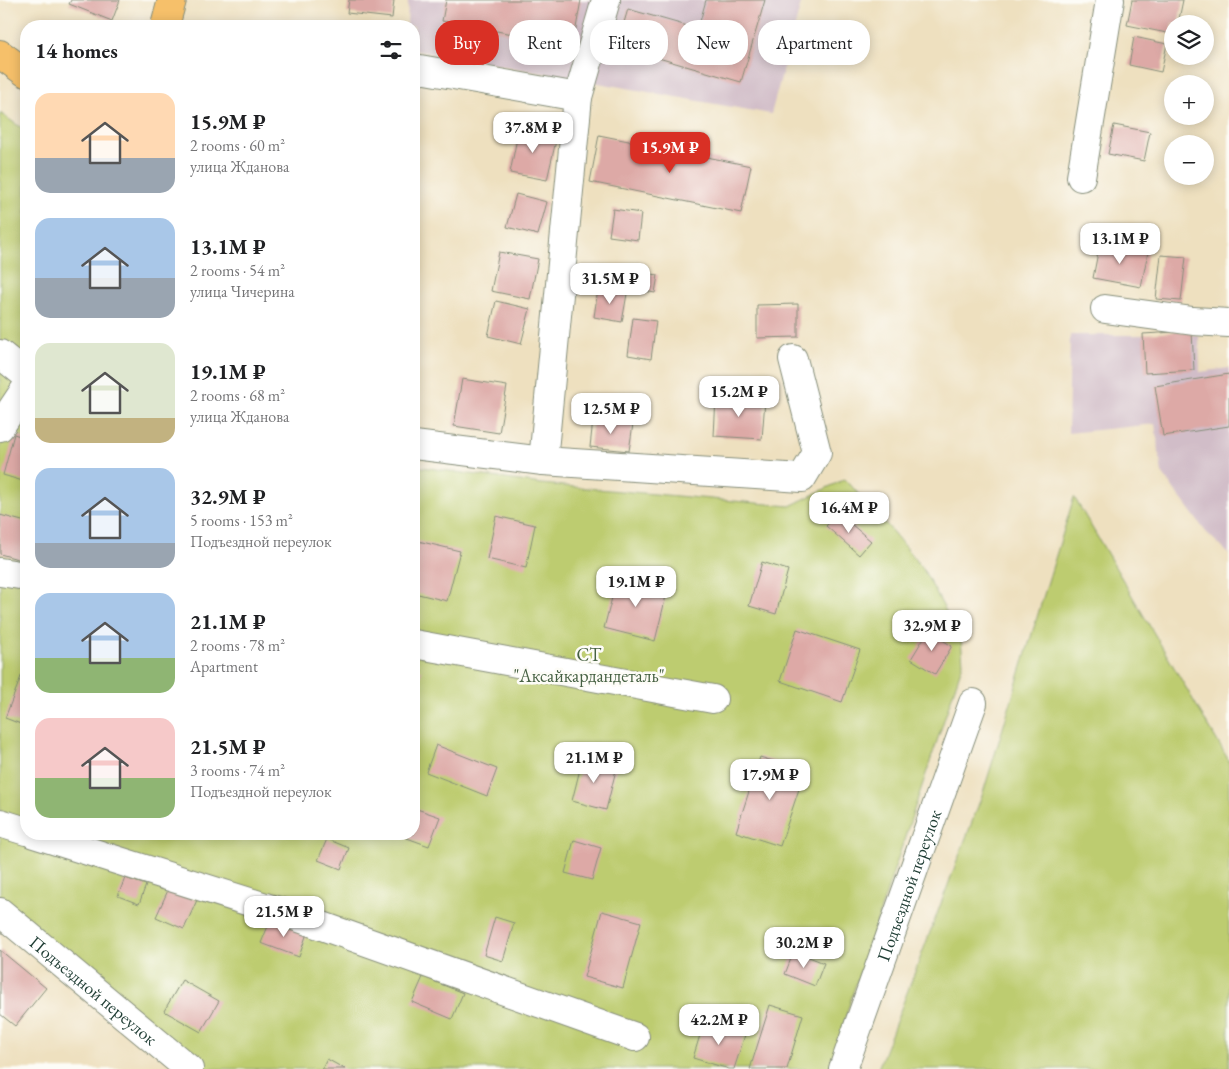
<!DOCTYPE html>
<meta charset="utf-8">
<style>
body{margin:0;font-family:"EB Garamond",serif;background:#f6f6f6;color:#202124;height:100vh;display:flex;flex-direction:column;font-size:19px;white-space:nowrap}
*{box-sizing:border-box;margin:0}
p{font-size:16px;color:#757577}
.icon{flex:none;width:28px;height:28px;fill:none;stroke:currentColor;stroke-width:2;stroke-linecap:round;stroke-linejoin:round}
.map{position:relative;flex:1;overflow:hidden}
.panel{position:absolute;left:20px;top:20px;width:400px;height:820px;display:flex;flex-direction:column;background:#fff;border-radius:20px;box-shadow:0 2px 12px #0003}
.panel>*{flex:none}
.hud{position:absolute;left:435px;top:20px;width:475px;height:45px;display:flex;gap:10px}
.fabs{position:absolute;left:1164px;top:15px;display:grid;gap:10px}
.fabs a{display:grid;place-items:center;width:50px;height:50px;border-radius:50%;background:#fff;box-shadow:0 2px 12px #0003;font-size:25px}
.price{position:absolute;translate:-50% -42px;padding:0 11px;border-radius:10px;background:#fff;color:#222;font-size:16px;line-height:32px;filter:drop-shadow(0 1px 2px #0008)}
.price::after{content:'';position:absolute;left:50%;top:30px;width:15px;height:11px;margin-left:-8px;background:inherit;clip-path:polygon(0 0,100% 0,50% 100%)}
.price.on{background:#d93025;color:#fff}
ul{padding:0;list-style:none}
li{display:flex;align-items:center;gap:15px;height:125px;padding:0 15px}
li span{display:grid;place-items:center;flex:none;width:140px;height:100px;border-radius:15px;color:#555}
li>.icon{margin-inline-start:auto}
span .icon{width:60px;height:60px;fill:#fffc;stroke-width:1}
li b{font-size:21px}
h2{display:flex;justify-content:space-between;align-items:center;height:60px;padding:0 15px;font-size:21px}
.tag{padding:0 18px;border-radius:20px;background:#fff;box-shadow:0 2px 12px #0003;font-size:18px;line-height:45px}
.tag.on{background:#d93025;color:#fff}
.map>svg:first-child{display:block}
.industrial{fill:#d1bdc8}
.green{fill:#bdcc6f;stroke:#6e8452}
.building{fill:#dda9a6}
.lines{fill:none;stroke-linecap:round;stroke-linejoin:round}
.minor-casing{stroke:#868e7a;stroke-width:30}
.major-casing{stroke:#868e7a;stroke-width:30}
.minor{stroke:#fff;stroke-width:28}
.major{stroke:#f6c06b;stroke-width:28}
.labels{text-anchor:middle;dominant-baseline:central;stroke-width:5;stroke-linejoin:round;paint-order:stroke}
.park-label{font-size:18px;fill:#466143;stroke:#fdfcf7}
.street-label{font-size:18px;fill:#1f3d34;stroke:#fdfcf7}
</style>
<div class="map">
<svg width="1229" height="1069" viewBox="0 0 1229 1069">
<rect width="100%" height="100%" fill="#fdfcf7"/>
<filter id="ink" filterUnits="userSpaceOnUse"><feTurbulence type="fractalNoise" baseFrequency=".02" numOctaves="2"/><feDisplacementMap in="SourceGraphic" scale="10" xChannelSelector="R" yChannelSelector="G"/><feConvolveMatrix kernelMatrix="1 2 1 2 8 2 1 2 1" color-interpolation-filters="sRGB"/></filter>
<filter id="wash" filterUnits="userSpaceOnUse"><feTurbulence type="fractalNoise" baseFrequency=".0096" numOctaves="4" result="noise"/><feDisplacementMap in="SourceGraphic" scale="20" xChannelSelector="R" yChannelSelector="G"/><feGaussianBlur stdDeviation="1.12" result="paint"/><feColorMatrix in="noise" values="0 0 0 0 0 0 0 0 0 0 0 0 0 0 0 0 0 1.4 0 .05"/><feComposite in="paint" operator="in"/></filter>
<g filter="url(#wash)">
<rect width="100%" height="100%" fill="#eee0bf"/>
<g class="industrial">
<polygon points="408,0 802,0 771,114 414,50 414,26 407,26"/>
<polygon points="1070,335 1199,335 1200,372 1229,368 1229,554 1206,532 1162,473 1155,424 1068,433"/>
</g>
<g class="green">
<polygon points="0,113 26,131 26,834 414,834 414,466 541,484 790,506 845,479 887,525 923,569 961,639 963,663 852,996 830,1069 187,1069 0,904"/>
<polygon points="1074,497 1229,761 1229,1069 878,1069 983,793"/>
</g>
<g id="blocks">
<g class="building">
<polygon points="71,0 120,0 112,21 69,4"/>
<polygon points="349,0 394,0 392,18 347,13"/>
<polygon points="446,0 581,0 573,45 442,21"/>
<polygon points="706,0 765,0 741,82 617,46 628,9 698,29"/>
<polygon points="1132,0 1183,0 1178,24 1172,24 1172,34 1127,25"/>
<polygon points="1134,37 1167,44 1161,72 1129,65"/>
<polygon points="1114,125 1150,132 1144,161 1108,154"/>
<polygon points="519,128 557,136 547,180 510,173"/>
<polygon points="599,135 751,166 741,213 590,182"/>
<polygon points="516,194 547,202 538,235 507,227"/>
<polygon points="613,209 641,213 638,240 609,236"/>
<polygon points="1100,242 1148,252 1141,287 1093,278"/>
<polygon points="499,252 538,259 530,299 491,291"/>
<polygon points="1161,255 1186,257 1181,301 1156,299"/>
<polygon points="627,270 658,275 655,293 624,287"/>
<polygon points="598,289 627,294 622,322 594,317"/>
<polygon points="496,301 530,309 521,344 488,336"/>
<polygon points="798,304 798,337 757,338 757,305"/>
<polygon points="633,318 656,321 651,359 628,355"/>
<polygon points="1192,331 1194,370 1145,373 1143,334"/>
<polygon points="1229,374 1229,426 1163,436 1155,386"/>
<polygon points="462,379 507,386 499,433 454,426"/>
<polygon points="716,397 765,400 762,439 714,436"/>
<polygon points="593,420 633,424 629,451 590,447"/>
<polygon points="14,434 26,438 26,482 3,475"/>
<polygon points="838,513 871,541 859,555 826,526"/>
<polygon points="0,515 26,522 26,555 25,561 0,554"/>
<polygon points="496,516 535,525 526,568 487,559"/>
<polygon points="418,541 460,551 447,601 414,593 414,557"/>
<polygon points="762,562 788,570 776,614 749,606"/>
<polygon points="618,575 668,588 655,641 604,628"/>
<polygon points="797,629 860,650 842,702 780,681"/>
<polygon points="928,631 952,646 935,674 911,659"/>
<polygon points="414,669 422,671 414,699"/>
<polygon points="22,674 26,676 26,726 5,718"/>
<polygon points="436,745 497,769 487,796 426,772"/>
<polygon points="583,757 617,766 606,810 572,801"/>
<polygon points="760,757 805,771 780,846 736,832"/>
<polygon points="414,808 440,817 429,846 396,834 414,834"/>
<polygon points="327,839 349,848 341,869 318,860"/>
<polygon points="574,840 601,848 592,880 565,873"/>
<polygon points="125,878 146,885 139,904 118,896"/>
<polygon points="169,888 197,900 184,929 156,917"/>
<polygon points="602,911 641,922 623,988 584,977"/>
<polygon points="495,917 514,923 503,961 484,955"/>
<polygon points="271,919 307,933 299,957 261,943"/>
<polygon points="0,950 46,988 15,1026 0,1014"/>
<polygon points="794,951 824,963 815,986 785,974"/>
<polygon points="423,977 463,993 452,1019 412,1002"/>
<polygon points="182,980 219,1001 201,1032 164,1011"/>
<polygon points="770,1005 803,1015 787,1069 750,1069"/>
<polygon points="704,1022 745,1035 734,1069 729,1069 693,1058"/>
<polygon points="327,1059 345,1069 322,1069"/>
</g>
</g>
</g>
<g filter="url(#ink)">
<use href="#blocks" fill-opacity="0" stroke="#868e7a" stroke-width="1"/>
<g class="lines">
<defs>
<g id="minor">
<polyline points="414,68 578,97"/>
<polyline points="1081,177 1110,0"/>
<polyline points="1105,309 1193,321 1229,323"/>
<polyline points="0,354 26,375"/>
<polyline points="0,427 26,388"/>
<polyline points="414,445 543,461 802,478 817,453 793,359"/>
<polyline points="543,461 578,97 606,0"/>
<polyline points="0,572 26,576"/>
<polyline points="414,644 713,699"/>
<polyline points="0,823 26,831"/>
<polyline points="34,834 294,916 635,1037"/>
<path id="s1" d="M0,912l189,157"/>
<path id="s2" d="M843,1069l130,-366"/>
</g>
<g id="major">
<polyline points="165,26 172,0"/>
<polyline points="0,54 26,73"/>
</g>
</defs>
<use href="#minor" class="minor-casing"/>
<use href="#major" class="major-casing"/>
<use href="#minor" class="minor"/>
<use href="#major" class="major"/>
</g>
</g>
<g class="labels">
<g class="park-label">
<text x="589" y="654">СТ<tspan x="589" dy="21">"Аксайкардандеталь"</tspan></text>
</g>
<g class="street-label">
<text stroke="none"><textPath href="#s2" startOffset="195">Подъездной переулок</textPath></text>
<text stroke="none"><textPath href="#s1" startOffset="122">Подъездной переулок</textPath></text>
</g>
</g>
</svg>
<div class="fabs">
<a><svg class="icon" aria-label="layers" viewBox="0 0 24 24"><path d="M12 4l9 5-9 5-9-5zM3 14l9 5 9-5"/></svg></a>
<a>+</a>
<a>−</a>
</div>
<b class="price" style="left:533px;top:154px">37.8M ₽</b>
<b class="price on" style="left:670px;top:174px">15.9M ₽</b>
<b class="price" style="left:1120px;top:265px">13.1M ₽</b>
<b class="price" style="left:610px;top:305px">31.5M ₽</b>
<b class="price" style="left:739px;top:418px">15.2M ₽</b>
<b class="price" style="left:611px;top:435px">12.5M ₽</b>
<b class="price" style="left:849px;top:534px">16.4M ₽</b>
<b class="price" style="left:636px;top:608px">19.1M ₽</b>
<b class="price" style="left:932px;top:652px">32.9M ₽</b>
<b class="price" style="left:594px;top:784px">21.1M ₽</b>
<b class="price" style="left:770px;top:801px">17.9M ₽</b>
<b class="price" style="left:284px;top:938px">21.5M ₽</b>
<b class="price" style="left:804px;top:969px">30.2M ₽</b>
<b class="price" style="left:719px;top:1046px">42.2M ₽</b>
<div class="hud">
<a class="tag on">Buy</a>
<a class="tag">Rent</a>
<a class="tag">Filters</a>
<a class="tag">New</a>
<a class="tag">Apartment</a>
</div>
<section class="panel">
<h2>14 homes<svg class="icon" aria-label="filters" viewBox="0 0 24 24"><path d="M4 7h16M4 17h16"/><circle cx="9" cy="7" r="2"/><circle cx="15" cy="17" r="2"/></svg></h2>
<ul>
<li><span style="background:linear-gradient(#ffd9b3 65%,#9aa5b1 0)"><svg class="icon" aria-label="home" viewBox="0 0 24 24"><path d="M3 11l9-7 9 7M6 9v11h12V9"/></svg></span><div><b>15.9M ₽</b><p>2 rooms · 60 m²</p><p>улица Жданова</p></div></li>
<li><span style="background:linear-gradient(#a9c7e8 60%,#9aa5b1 0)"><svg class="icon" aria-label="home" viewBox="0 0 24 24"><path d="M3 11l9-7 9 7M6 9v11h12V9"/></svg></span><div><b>13.1M ₽</b><p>2 rooms · 54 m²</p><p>улица Чичерина</p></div></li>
<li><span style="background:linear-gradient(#dfe7d0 75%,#c2b280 0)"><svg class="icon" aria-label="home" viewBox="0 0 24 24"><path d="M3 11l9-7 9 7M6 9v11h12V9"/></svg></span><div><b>19.1M ₽</b><p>2 rooms · 68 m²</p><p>улица Жданова</p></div></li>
<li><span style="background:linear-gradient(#a9c7e8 75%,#9aa5b1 0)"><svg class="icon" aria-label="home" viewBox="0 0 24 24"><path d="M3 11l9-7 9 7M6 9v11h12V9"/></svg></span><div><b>32.9M ₽</b><p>5 rooms · 153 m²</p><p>Подъездной переулок</p></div></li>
<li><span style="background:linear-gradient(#a9c7e8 65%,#8fb573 0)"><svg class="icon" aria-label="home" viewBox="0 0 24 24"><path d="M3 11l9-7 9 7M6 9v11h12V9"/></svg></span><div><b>21.1M ₽</b><p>2 rooms · 78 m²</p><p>Apartment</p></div></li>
<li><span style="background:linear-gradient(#f6c9c9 60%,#8fb573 0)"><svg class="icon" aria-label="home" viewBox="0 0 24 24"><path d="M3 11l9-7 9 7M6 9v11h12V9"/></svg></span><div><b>21.5M ₽</b><p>3 rooms · 74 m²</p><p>Подъездной переулок</p></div></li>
</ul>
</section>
</div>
